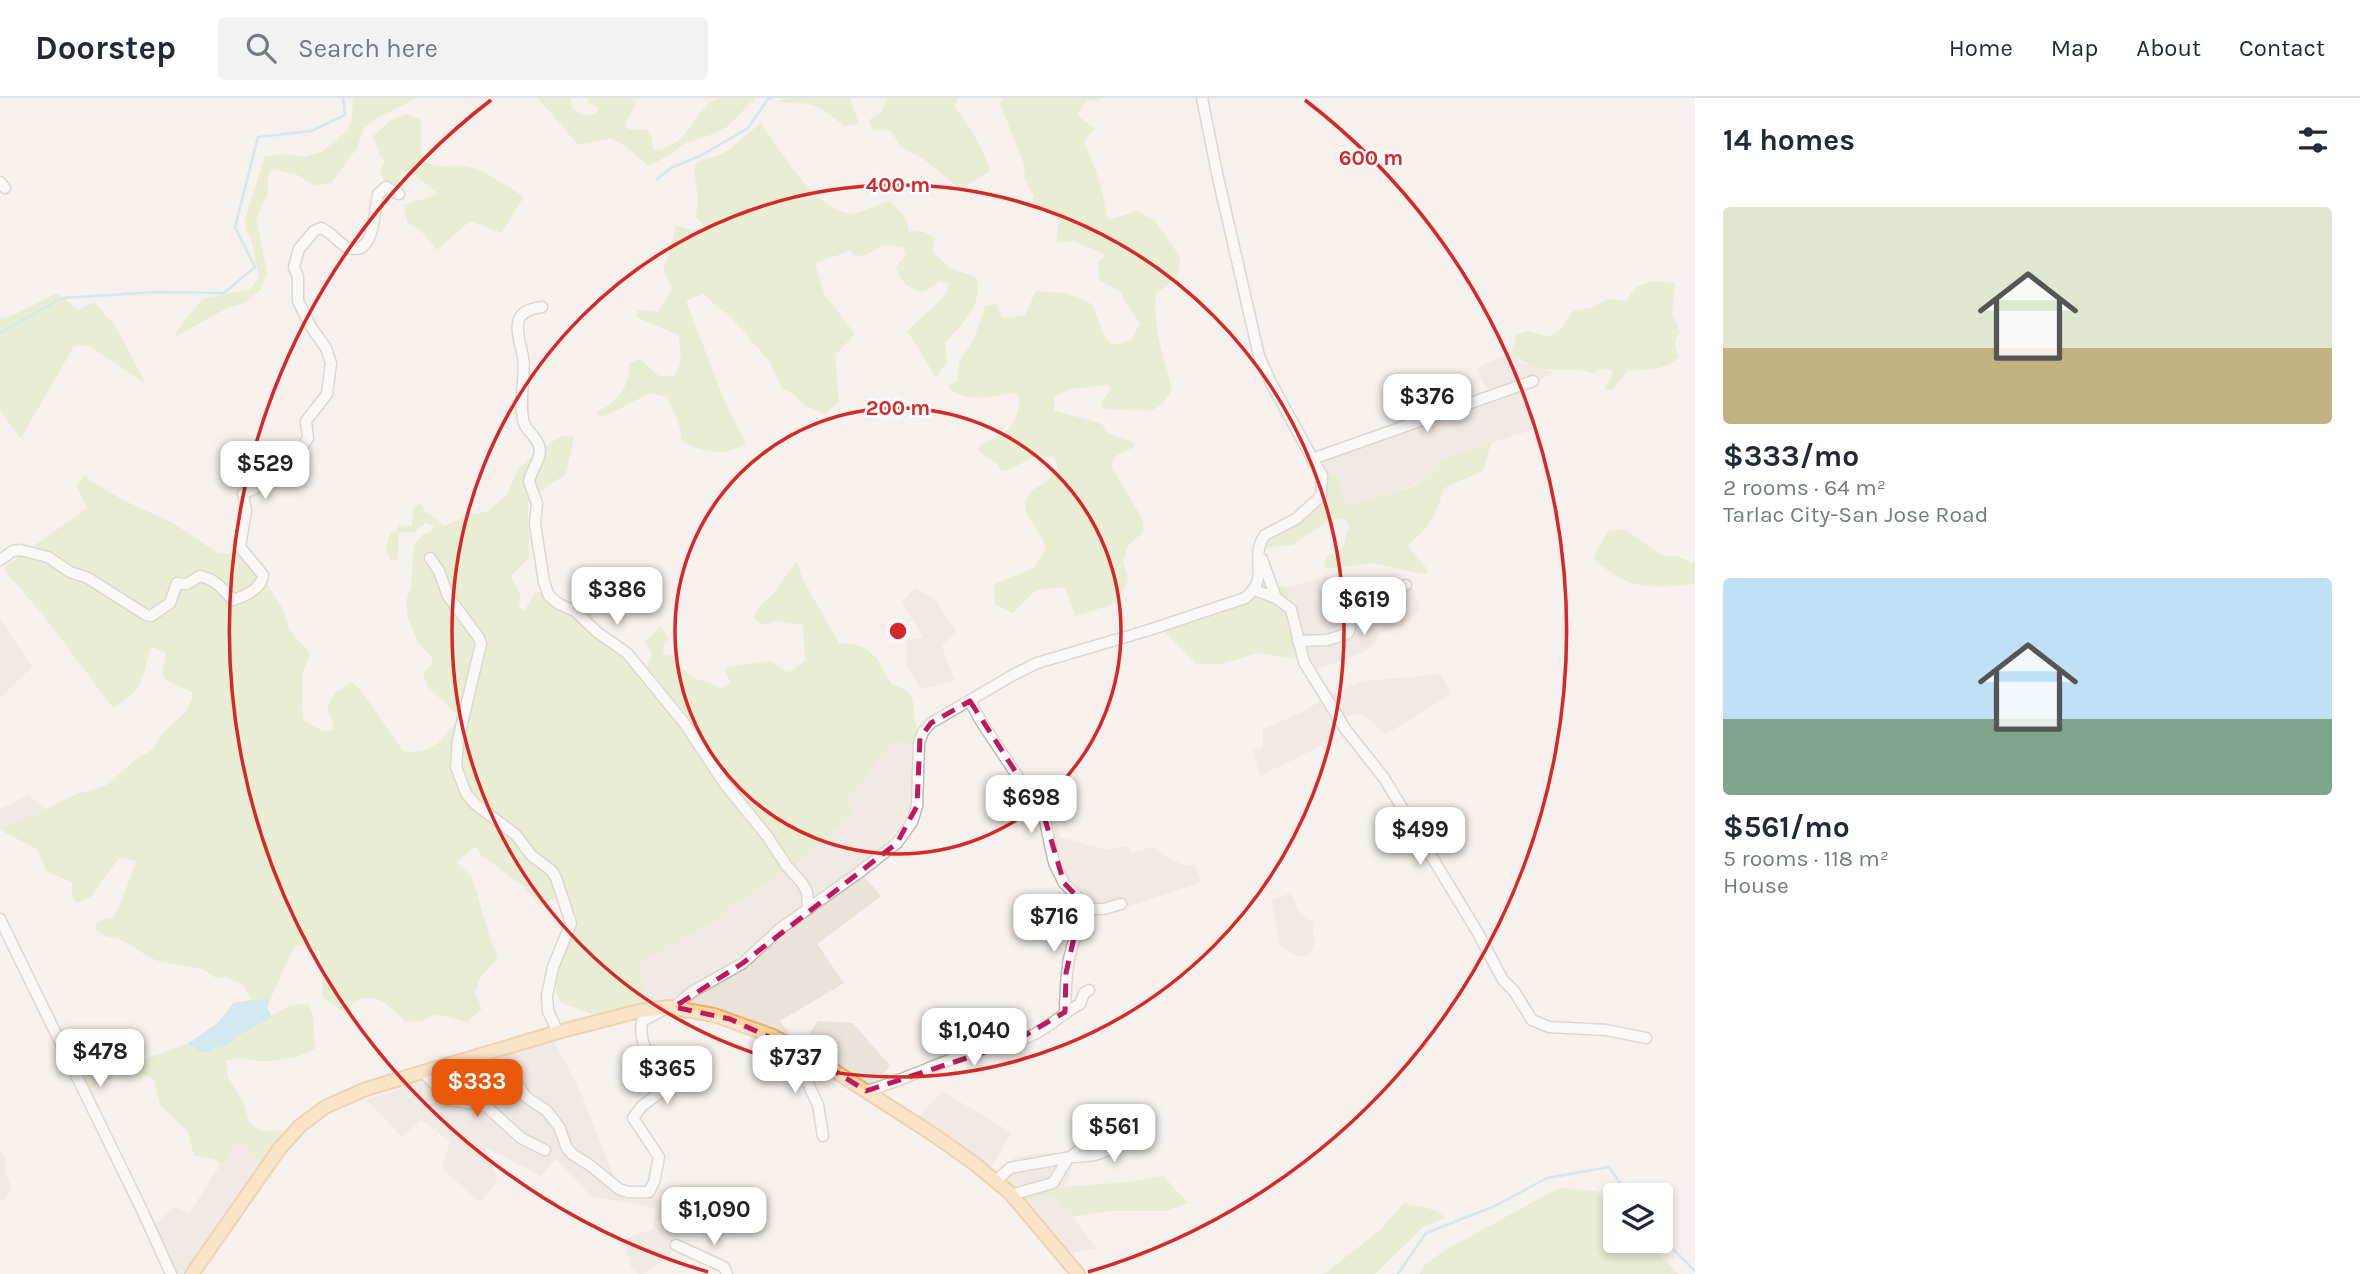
<!DOCTYPE html>
<meta charset="utf-8">
<style>
body{margin:0;font-family:Karla,sans-serif;background:#f2f2f3;color:#1f2937;height:100vh;display:flex;flex-direction:column;font-size:26px;white-space:nowrap}
*{box-sizing:border-box;margin:0}
p{font-size:23px;color:#747a83}
.icon{flex:none;width:38px;height:38px;fill:none;stroke:currentColor;stroke-width:2;stroke-linecap:round;stroke-linejoin:round}
.map{position:relative;flex:1;overflow:hidden}
.drawer{display:flex;flex-direction:column;background:#fff;width:665px}
.drawer>*{flex:none}
.fabs{position:absolute;left:1603px;top:1085px;display:grid;gap:14px}
.fabs a{display:grid;place-items:center;width:70px;height:70px;border-radius:7px;background:#fff;box-shadow:0 4px 10px #0003;font-size:35px}
.price{position:absolute;translate:-50% -60px;padding:0 16px;border-radius:14px;background:#fff;color:#222;font-size:23px;line-height:46px;filter:drop-shadow(0 2px 4px #0008)}
.price::after{content:'';position:absolute;left:50%;top:42px;width:21px;height:16px;margin-left:-10px;background:inherit;clip-path:polygon(0 0,100% 0,50% 100%)}
.price.on{background:#ea580c;color:#fff}
ul{padding:0;list-style:none}
li{display:grid;align-content:center;gap:14px;height:371px;padding:0 28px}
li span{display:grid;place-items:center;height:217px;border-radius:7px;color:#555}
li>.icon{margin-inline-start:auto}
span .icon{width:126px;height:126px;fill:#fffc;stroke-width:1}
li b{font-size:30px}
h2{display:flex;justify-content:space-between;align-items:center;height:84px;padding:0 28px;font-size:30px}
header{display:flex;align-items:center;gap:42px;box-sizing:border-box;height:98px;padding:0 35px;background:#fff;border-bottom:2px solid #e0e1e3}
header strong{font-size:33px}
nav{display:flex;gap:38px;margin-inline-start:auto;font-size:24px}
.search{width:490px;height:63px;background:#f2f2f3;display:flex;align-items:center;gap:18px;box-sizing:border-box;padding:0 24px;border-radius:7px;color:#747a83;font-size:26px}
main{display:flex;flex:1;min-height:0}
.map>svg:first-child{display:block}
.residential{fill:#eae3da}
.green{fill:#d9e9b5}
.water{fill:#a9def1}
.lines{fill:none;stroke-linecap:round;stroke-linejoin:round}
.stream{stroke:#a9def1;stroke-width:2.5}
.minor-casing{stroke:#c2b8ae;stroke-width:13}
.major-casing{stroke:#e5b06b;stroke-width:16}
.minor{stroke:#fff;stroke-width:10}
.major{stroke:#fed59c;stroke-width:12}
.marked{fill:none;stroke:#c2185b;stroke-width:5;stroke-dasharray:14 9;stroke-linejoin:round}
.ring{fill:none;stroke:#d62828;stroke-width:3.5}
.centre{fill:#d62828;stroke:#fff;stroke-width:3.5}
.ring-label{font-size:21px;text-anchor:middle;font-weight:bold;fill:#d62828;stroke:#fff;stroke-width:5;stroke-linejoin:round;paint-order:stroke}
</style>
<header>
<strong>Doorstep</strong>
<div class="search"><svg class="icon" aria-label="search" viewBox="0 0 24 24"><circle cx="10" cy="10" r="6"/><path d="M15 15l6 6"/></svg>Search here</div>
<nav><a>Home</a><a>Map</a><a>About</a><a>Contact</a></nav>
</header>
<main>
<div class="map">
<svg width="1695" height="1176" viewBox="0 0 1695 1176">
<rect width="100%" height="100%" fill="#f6f1ec"/>
<g class="residential">
<polygon points="1512,253 1521,265 1554,274 1523,293 1532,332 1444,360 1432,373 1413,388 1345,408 1338,377 1326,378 1314,355 1488,292 1476,271"/>
<polygon points="1326,479 1350,497 1406,481 1416,497 1419,513 1404,526 1380,535 1375,545 1363,554 1316,572 1330,596 1365,583 1441,576 1451,596 1385,637 1363,616 1328,622 1333,642 1260,678 1253,652 1263,650 1263,631 1307,612 1321,602 1309,583 1292,507 1285,490"/>
<polygon points="915,490 935,501 956,533 942,548 955,583 921,591 906,568 906,543 923,539 902,503"/>
<polygon points="0,521 32,569 0,600"/>
<polygon points="894,644 914,646 913,713 869,763 705,883 672,903 647,906 638,865 718,822 741,802 799,763 820,746 854,715 847,702"/>
<polygon points="28,697 46,711 0,730 0,711"/>
<polygon points="1045,724 1056,724 1060,739 1107,752 1128,748 1132,755 1152,749 1167,759 1183,767 1195,767 1202,784 1123,810 1091,817 1074,802 1052,771 1041,735"/>
<polygon points="861,775 881,798 817,846 844,885 780,923 792,939 713,909 690,904 688,901"/>
<polygon points="1291,795 1299,814 1313,825 1314,846 1309,857 1297,858 1281,849 1271,802"/>
<polygon points="818,923 853,925 890,968 871,990 803,945"/>
<polygon points="554,943 581,995 616,1084 675,1108 677,1141 669,1159 644,1176 638,1176 631,1169 622,1142 653,1131 656,1110 592,1099 555,1061 541,1078 485,1049 498,1084 480,1104 442,1071 450,1043 421,1022 402,1039 366,1002 497,959"/>
<polygon points="942,993 1012,1035 990,1071 919,1019"/>
<polygon points="240,1043 262,1067 182,1176 176,1176 153,1129 172,1109 189,1115 217,1072"/>
<polygon points="0,1052 7,1062 5,1070 11,1090 5,1103 0,1102"/>
<polygon points="1048,1055 1073,1064 1066,1088 1016,1093 998,1077 1014,1059"/>
<polygon points="1051,1097 1072,1119 1097,1151 1070,1155 1024,1102"/>
</g>
<g class="green">
<polygon points="353,0 417,0 377,20 364,30 357,50 331,85 315,88 298,77 271,71 268,81 268,96 256,120 267,174 261,191 245,205 227,210 175,239 176,234 202,201 250,191 259,179 252,145 246,131 245,121 265,58 286,56 302,59 322,54 348,31 352,20"/>
<path d="M538,0h33l1,10 12,8 13,-3 2,-5 -11,-6v-4h41l8,5 -12,20 3,6 20,1 4,8 1,12c38,-2 41,-43 63,-51 10,-1 28,-1 39,-1l-27,28 -15,8 -31,11 -12,10 -22,11 -20,-18 -17,-10 -33,7z"/>
<path d="M787,0h63l9,26 -15,2c-26,-22 -32,-24 -67,-24z"/>
<path d="M888,0h70l-4,9c17,20 28,39 36,64l-29,18 -38,-30 -23,-13 -9,-15 -19,-1 -3,-10 12,-8z"/>
<path d="M1002,0h98v3l-13,-1 -10,15 18,14 -11,12 15,38 9,41 29,-9 18,10 25,36 -2,18 -7,8 -15,11c-4,31 8,65 16,96l-9,13 -11,8 -49,-2 -2,-6 10,-13 -3,-5 -37,4 -17,8v14l47,12 7,10 25,9 2,5c-12,5 -23,7 -23,21l31,52v12l-16,15 -4,14 5,18 -7,17 -7,8 -39,12 -10,-29 -29,3 -23,23 -18,-8 -1,-21 40,-16 12,-18c-4,-24 -32,-36 -16,-57 5,-6 12,-8 18,-13 3,-3 7,-9 10,-13l-5,-10 -17,-1 -28,14 -6,1 -5,-7 -18,-13v-5c27,-14 36,-14 41,-47l-6,-7c-23,6 -45,10 -65,-3v-5l8,-2 2,-20 15,-23 11,-33 12,-2 5,14 23,-3 11,-24 30,2 26,11 14,36 7,5 18,-5 9,-16c-6,-12 -15,-19 -19,-32l-22,-12 -1,-18 8,-7 -33,-14 -17,2 4,-30 -31,-5 5,-12 -10,-17 1,-12 -25,-64z"/>
<path d="M407,16l14,6v38c18,14 29,4 48,9 19,5 38,19 55,30l-23,36 -31,-12 -33,29 -17,-20 -13,-8 -3,-17 34,-11 -15,-13 -15,-10 -7,2 -4,15 -12,-5 -5,-12 5,-10 -6,-8 -6,-17 19,-17z"/>
<path d="M761,25c20,28 49,79 82,89 16,5 32,-8 47,-11l16,17 3,13 15,1 11,7 -3,12 18,17 26,9c8,28 -14,46 -31,66l2,19 -11,15 -29,-46 38,-35 4,-12 -9,-3 -16,11c-16,-3 -23,-9 -28,-25l10,-13 -3,-7 -19,-2 -18,10 -11,1 -5,-5 -35,12 9,31 31,40 -20,21 4,47 -14,12 -20,-8 -13,-13 -10,-5 -12,-26 -36,-41 -31,-27 -17,7 38,99 22,44c-26,13 -38,9 -64,-2l-4,-21 -11,-24 -17,-4 -47,24 -7,-2 1,-4c20,-7 34,-26 32,-48l11,-4 19,17h14c11,-13 8,-25 5,-41l-42,-18 2,-7 20,2 14,-22 -9,-22 6,-13 7,-30 12,4h15l-1,-6 -6,-6 2,-19 -4,-29 4,-7 27,-9z"/>
<path d="M1655,183l20,2 -3,30 8,19c-7,9 -5,14 -1,24 -10,15 -35,13 -51,15l-15,18 -7,1v-4l7,-12 -1,-4 -12,-2 -7,5c-29,-9 -58,7 -81,-22l4,-17 12,-3 22,6 10,-7 13,-19 20,-4 15,-8 19,2c5,-14 13,-17 28,-20z"/>
<polygon points="57,195 78,212 94,204 116,229 146,286 89,248 74,248 21,340 0,313 0,220 11,218"/>
<path d="M562,338l12,1 -8,37 -19,12 -19,17 1,55 -18,18 9,19 -1,12 5,4 11,-18 12,-3 24,16c1,-13 3,-17 16,-21l6,9v29l34,22 19,23 6,-14 -7,-12 16,-16 8,14 -5,5 -1,10 15,1 2,11 14,11 29,10 8,-5 -6,-11 2,-5 43,-6 19,12 16,-12 -2,-36 -28,-4 -13,4 -8,-7 4,-10 15,-14 24,-33 5,17 37,65c32,1 38,13 52,41 34,9 17,27 28,50l-5,10 -20,-2 -47,58 7,13 -55,49 -58,38 -23,20 -80,43 9,41 -52,11 -34,-12 -5,-11 4,-33 16,-31v-13l-8,-15 -13,-2 -13,8 -19,-20 -43,-32 -2,-7 -5,1 -16,14 15,15 18,61 8,20 -19,21 -4,14 7,16 -15,13 -32,-8 -12,7 -18,1c-17,-20 -40,-38 -60,-10l-22,-14 -3,-46 -21,-8 -5,3 -24,53h-19l-8,-16 -19,-7 -8,1 -14,-9 -44,-8 -11,-5 -25,-16 -17,-4 -10,-7 2,-6 8,-5h7l8,-12 16,-45 -17,-3 -29,40 -14,5 -4,-9v-12l-25,-10 -10,-23 -37,-19v-2l46,-19 31,-15 28,-8 30,-26 20,-12c7,-25 33,-25 38,-55l-27,-13 -4,-6 4,-21 -15,-6c-10,35 -5,40 -38,61l-63,-84 -47,-56 84,-60 -10,-22 8,-12 4,6 34,20 50,23 45,30 31,3 34,53 7,22 20,22 -8,23 1,44 20,11h10v-10l-6,-11 7,-16 18,-12 8,7 43,62c27,5 37,-9 53,-29v-8l-29,-28 -4,-14 10,-8 -2,-8 -13,-13 -10,-24 -2,-18 5,-14 3,-42 9,-10 9,-4 1,-5 -7,-3 -13,10 -12,-1 -3,5v22l-7,3 -5,-13 4,-16 6,-1 2,-7 14,1 2,-19 5,-3 3,1 3,7 5,2 14,12 26,-11 18,-4 19,-16 11,-26 24,-21z"/>
<path d="M1491,345l-8,28 -39,17c-8,26 -14,41 -37,57l18,21 2,7 -4,1 -50,-11 -35,5 -14,-1 2,-10 17,-9 6,-22 -5,-8 -17,3 -34,24 -27,3c11,-23 54,-30 60,-55 1,-5 0,-12 0,-17l12,-2 7,32 68,-19 19,-16 12,-13z"/>
<path d="M1624,431l39,27h13l19,7v21c-46,5 -67,6 -102,-26l15,-27z"/>
<path d="M1263,478l22,12 7,17 8,55 -40,-7 -41,11h-23l-32,-33c18,-5 87,-24 95,-38 2,-5 3,-12 4,-17z"/>
<path d="M308,906l5,11 2,34c-13,8 -40,13 -56,12 -14,-1 -18,-5 -33,0l2,16 16,27 5,18 12,9 22,-1 -21,35 -22,-24 -19,24 -5,-5 -22,-5 -6,-23 -28,-27 -6,-25c-21,-16 -45,-4 -64,9l-26,-58h36l18,5 5,20 16,5 48,-17 6,4 21,1 12,-3 15,-12 49,-29z"/>
<polygon points="1163,1078 1188,1105 1167,1113 1110,1113 1072,1119 1051,1097 1024,1102 1016,1093 1127,1084"/>
<polygon points="1559,1090 1596,1093 1615,1108 1615,1143 1647,1143 1678,1176 1419,1176 1426,1166 1445,1152"/>
<polygon points="1404,1105 1435,1112 1446,1120 1424,1128 1375,1176 1324,1176 1379,1133"/>
</g>
<polygon class="water" points="251,902 270,902 267,909 272,919 241,936 226,948 214,951 211,954 203,954 187,946 219,924 233,905"/>
<g class="lines">
<g class="stream">
<polyline points="657,81 671,70 702,57 748,30 768,1 772,0"/>
<polyline points="0,235 62,200 157,194 224,195 255,169 235,129 258,39 311,33 345,17 343,0"/>
<polyline points="1661,1139 1695,1173"/>
<polyline points="1398,1176 1426,1135 1495,1108 1547,1080 1609,1069 1628,1097"/>
</g>
<defs>
<g id="minor">
<polyline points="0,84 5,90"/>
<path d="M542,209c-8,1 -19,3 -23,12 -4,12 2,27 4,38 3,22 -5,46 1,66 3,9 13,14 15,23 4,12 -9,25 -10,36l8,21 -2,21 9,58 5,14 10,8 16,7 22,21 30,21 58,71 39,59 43,53 19,29 16,18 5,9 1,17"/>
<polyline points="1312,361 1533,283"/>
<polyline points="430,460 439,473 448,498 479,540 481,546 458,642 456,669 466,695 474,705 516,737 531,757 552,773 556,780 571,825 553,869 547,898 548,913 558,934"/>
<polyline points="1262,461 1276,500"/>
<path d="M0,462l13,-9 7,-1 28,7 22,15 18,6 58,37 5,1 19,-13 7,-20 10,1 13,-8c16,3 23,14 33,24 12,-4 29,-12 30,-25l-23,-28 6,-37 -3,-16 29,-14 19,-5 7,-21 10,-16 -2,-17 21,-27 4,-31 -5,-15 -15,-21 -13,-26v-24l-4,-10 5,-18 15,-18 7,-3c11,4 18,17 28,20 27,8 25,-40 29,-54l8,-7 13,7"/>
<polyline points="1255,492 1276,500 1291,511 1304,564 1346,632 1384,680 1478,835 1503,882 1514,893 1532,922 1549,929 1606,932 1646,940"/>
<path d="M1298,543l29,-1 20,-6c7,-8 -2,-16 1,-25l58,-24"/>
<polyline points="970,603 982,625 1044,718 1054,765 1064,785 1089,811 1104,811 1121,806"/>
<polyline points="0,821 142,1112 171,1176"/>
<path d="M674,909l18,-15 51,-29 38,-35 76,-54 40,-31 15,-21 5,-16 2,-63 4,-11 8,-9 82,-48 24,-12 109,-32 99,-33c27,-22 3,-40 20,-63l31,-16 25,-23 1,-20 -51,-93 -12,-27 -42,-183 -15,-75"/>
<path d="M1065,914c1,-42 2,-66 24,-103"/>
<polyline points="798,950 802,973 818,1007 823,1038"/>
<path d="M480,958l14,15 21,10 11,16 21,14 12,16 8,21 5,6 19,12 28,23 9,3h21l5,-10 5,-25 -26,-39 9,-12 20,-15c-2,-26 -25,-40 -20,-70l21,-11"/>
<polyline points="423,974 450,1002 486,1008 521,1040 545,1052"/>
<path d="M866,993c37,-10 70,-28 107,-39 21,-7 42,-8 62,-18 16,-9 29,-21 45,-30l4,-11 5,-3"/>
<path d="M1072,1059c34,-1 39,-5 55,-35"/>
<polyline points="996,1083 1010,1070 1071,1059 1086,1046 1097,1027 1103,1023 1133,1025 1140,1022"/>
<polyline points="1011,1097 1053,1085 1068,1060"/>
<polyline points="676,1147 724,1169 727,1176"/>
</g>
<polyline id="major" points="192,1176 280,1050 300,1028 325,1009 366,991 558,934 639,913 669,909 714,917 773,938 816,961 934,1037 975,1066 1010,1095 1078,1176"/>
</defs>
<use href="#minor" class="minor-casing"/>
<use href="#major" class="major-casing"/>
<use href="#minor" class="minor"/>
<use href="#major" class="major"/>
</g>
<path d="M0 0H1695V1176H0ZM970,603l74,115 20,67 25,26 -14,24 -9,40 -1,39 -53,31 -146,48 -50,-32 -86,-40 -56,-12 69,-44 154,-120 20,-37 3,-68 11,-15z" fill="#f6f1ec" fill-opacity=".55" fill-rule="evenodd"/>
<path class="marked" d="M970,603l74,115 20,67 25,26 -14,24 -9,40 -1,39 -53,31 -146,48 -50,-32 -86,-40 -56,-12 69,-44 154,-120 20,-37 3,-68 11,-15z"/>
<g class="ring">
<circle cx="898" cy="533" r="223"/>
<circle cx="898" cy="533" r="446"/>
<path d="M708 1174A669 669 0 0 1 491 2M1305 2A669 669 0 0 1 1088 1174"/>
</g>
<circle cx="898" cy="533" r="10" class="centre"/>
<g class="ring-label">
<text x="1371" y="67">600 m</text>
<text x="898" y="94">400 m</text>
<text x="898" y="317">200 m</text>
</g>
</svg>
<div class="fabs">
<a><svg class="icon" aria-label="layers" viewBox="0 0 24 24"><path d="M12 4l9 5-9 5-9-5zM3 14l9 5 9-5"/></svg></a>
</div>
<b class="price" style="left:1427px;top:336px">$376</b>
<b class="price" style="left:265px;top:403px">$529</b>
<b class="price" style="left:617px;top:529px">$386</b>
<b class="price" style="left:1364px;top:539px">$619</b>
<b class="price" style="left:1031px;top:737px">$698</b>
<b class="price" style="left:1420px;top:769px">$499</b>
<b class="price" style="left:1054px;top:856px">$716</b>
<b class="price" style="left:974px;top:970px">$1,040</b>
<b class="price" style="left:100px;top:991px">$478</b>
<b class="price" style="left:795px;top:997px">$737</b>
<b class="price" style="left:667px;top:1008px">$365</b>
<b class="price on" style="left:477px;top:1021px">$333</b>
<b class="price" style="left:1114px;top:1066px">$561</b>
<b class="price" style="left:714px;top:1149px">$1,090</b>
</div>
<section class="drawer">
<h2>14 homes<svg class="icon" aria-label="filters" viewBox="0 0 24 24"><path d="M4 7h16M4 17h16"/><circle cx="9" cy="7" r="2"/><circle cx="15" cy="17" r="2"/></svg></h2>
<ul>
<li><span style="background:linear-gradient(#dfe7d0 65%,#c2b280 0)"><svg class="icon" aria-label="home" viewBox="0 0 24 24"><path d="M3 11l9-7 9 7M6 9v11h12V9"/></svg></span><div><b>$333/mo</b><p>2 rooms · 64 m²</p><p>Tarlac City-San Jose Road</p></div></li>
<li><span style="background:linear-gradient(#bfe0f5 65%,#7fa58c 0)"><svg class="icon" aria-label="home" viewBox="0 0 24 24"><path d="M3 11l9-7 9 7M6 9v11h12V9"/></svg></span><div><b>$561/mo</b><p>5 rooms · 118 m²</p><p>House</p></div></li>
</ul>
</section>
</main>
